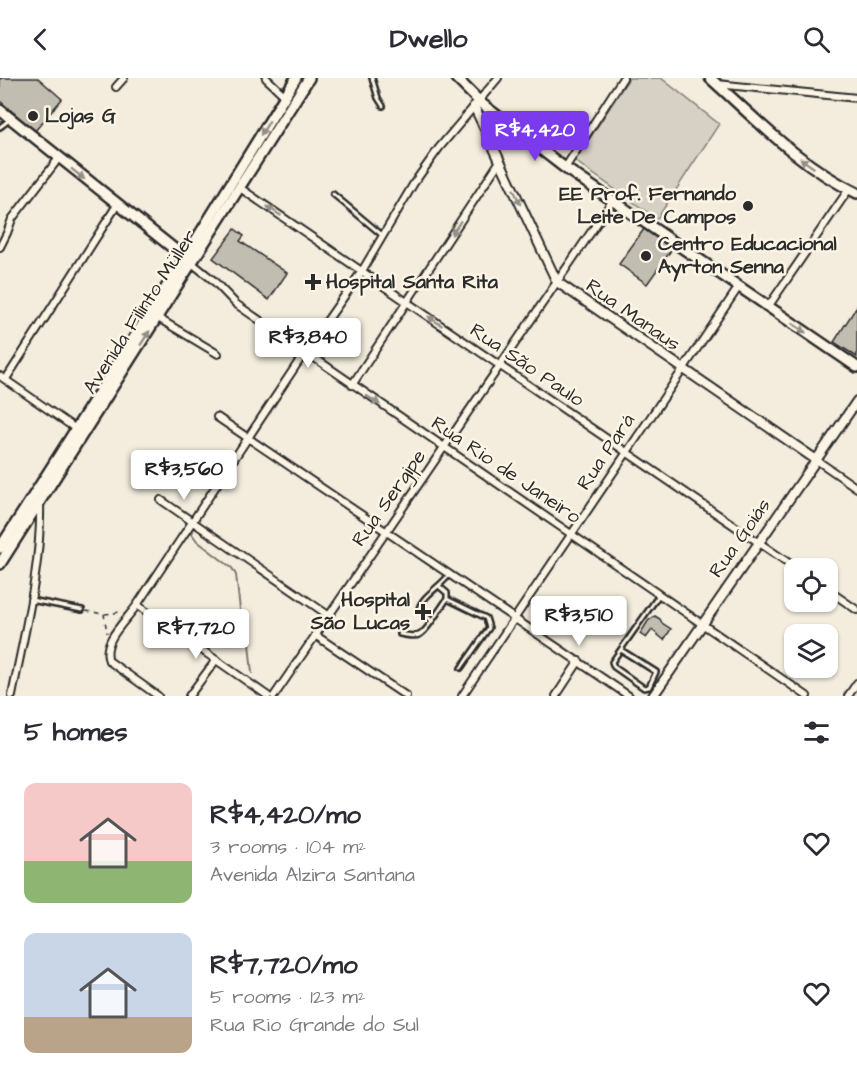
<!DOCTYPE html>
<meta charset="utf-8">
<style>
body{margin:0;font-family:"Architects Daughter",sans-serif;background:#f2f2f3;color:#2b2b33;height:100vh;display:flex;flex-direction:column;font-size:22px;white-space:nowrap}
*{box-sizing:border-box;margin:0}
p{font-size:20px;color:#7c7c81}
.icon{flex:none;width:33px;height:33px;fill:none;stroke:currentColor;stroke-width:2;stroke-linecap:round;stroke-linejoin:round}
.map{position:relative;height:618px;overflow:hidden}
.sheet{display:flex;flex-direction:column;background:#fff;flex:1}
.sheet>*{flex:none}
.fabs{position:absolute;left:784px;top:480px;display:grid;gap:12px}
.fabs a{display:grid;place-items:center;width:54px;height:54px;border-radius:12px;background:#fff;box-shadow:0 2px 4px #0004;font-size:30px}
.price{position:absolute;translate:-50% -51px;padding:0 14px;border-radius:6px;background:#fff;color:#222;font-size:20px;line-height:39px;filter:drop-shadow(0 2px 3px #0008)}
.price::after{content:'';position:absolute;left:50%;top:36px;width:18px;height:14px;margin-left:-9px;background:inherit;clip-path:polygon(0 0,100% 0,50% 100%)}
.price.current{background:#7c3aed;color:#fff}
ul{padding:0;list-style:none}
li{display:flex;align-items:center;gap:18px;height:150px;padding:0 24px}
li span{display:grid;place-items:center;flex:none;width:168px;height:120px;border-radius:12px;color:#555}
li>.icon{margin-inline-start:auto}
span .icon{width:72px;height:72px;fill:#fffc;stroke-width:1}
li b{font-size:26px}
h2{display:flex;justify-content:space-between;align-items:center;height:72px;padding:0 24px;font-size:26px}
header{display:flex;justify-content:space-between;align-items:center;height:78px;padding:0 24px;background:#fff;font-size:27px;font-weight:800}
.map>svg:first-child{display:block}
.green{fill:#d6d1c4;stroke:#807e78;stroke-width:1.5}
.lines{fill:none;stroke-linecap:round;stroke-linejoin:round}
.stream{stroke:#7a7771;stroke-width:2}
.building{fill:#c2bdb1;stroke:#2b2b2b;stroke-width:1.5}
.service-casing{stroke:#2b2b2b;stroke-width:8}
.minor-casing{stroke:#2b2b2b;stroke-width:10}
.tertiary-casing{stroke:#2b2b2b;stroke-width:12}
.secondary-casing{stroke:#2b2b2b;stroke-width:14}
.path{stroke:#2b2b2b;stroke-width:1.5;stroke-dasharray:4.5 4.5;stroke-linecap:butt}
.service{stroke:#fcf5e5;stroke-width:3}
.minor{stroke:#fcf5e5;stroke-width:6}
.tertiary{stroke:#fcf5e5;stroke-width:8}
.secondary{stroke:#fcf5e5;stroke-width:9}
.oneway{fill:#949088}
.poi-dot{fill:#2b2b2b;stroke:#fcf5e5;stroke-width:2}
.labels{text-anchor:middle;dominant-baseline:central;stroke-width:5;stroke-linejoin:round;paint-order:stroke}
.poi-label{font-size:20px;font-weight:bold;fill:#2b2b2b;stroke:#fcf5e5;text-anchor:start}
.street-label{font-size:20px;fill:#2b2b2b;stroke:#fcf5e5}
</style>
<header><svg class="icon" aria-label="back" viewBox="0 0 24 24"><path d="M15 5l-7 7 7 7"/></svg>Dwello<svg class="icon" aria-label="search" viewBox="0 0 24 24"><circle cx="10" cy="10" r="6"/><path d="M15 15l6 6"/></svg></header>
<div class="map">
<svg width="857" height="618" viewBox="0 0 857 618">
<rect width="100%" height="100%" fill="#f4edde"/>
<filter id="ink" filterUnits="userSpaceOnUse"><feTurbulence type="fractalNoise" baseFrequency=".0167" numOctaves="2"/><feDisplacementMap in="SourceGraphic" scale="12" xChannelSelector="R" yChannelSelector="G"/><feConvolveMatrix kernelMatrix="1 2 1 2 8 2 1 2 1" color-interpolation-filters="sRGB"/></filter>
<g filter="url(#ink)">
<polygon class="green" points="629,0 661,0 719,46 657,141 575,83"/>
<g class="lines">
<polyline class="stream" points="194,450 192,456 197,463 232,490 236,497 241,540 248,556 252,595"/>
</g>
<g class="building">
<polygon points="0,0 38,0 62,21 35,53 0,23"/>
<polygon points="235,151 244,158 240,163 287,195 269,222 213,180"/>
<polygon points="644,151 672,171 647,206 619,186"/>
<polygon points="857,228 857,279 834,264"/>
<polygon points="655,538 660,541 662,545 671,551 664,562 652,552 646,560 640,556 648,543"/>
</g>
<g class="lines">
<defs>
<g id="service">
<polyline points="372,0 378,20 383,28"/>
<polyline points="0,49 8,43"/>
<polyline points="333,116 382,157"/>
<path d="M440,509l7,6v6l-15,22 -13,-12c3,-13 21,-22 29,-33"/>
<polyline points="447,521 486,540 489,550 461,590"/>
<polyline points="31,522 82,532"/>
<path d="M400,556c19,4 21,3 32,-13"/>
<polyline points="621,572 656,594 649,609 644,610 614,589 612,584 659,517"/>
</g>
<g id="minor">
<polyline points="266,0 285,18"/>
<polyline points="717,6 857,20"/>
<polyline points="116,9 124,0"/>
<polyline points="565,90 623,0"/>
<polyline points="240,110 796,490"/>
<polyline points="0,169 7,155 12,141 59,80"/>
<polyline points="192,185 213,202 236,226 807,618"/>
<polyline points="768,229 849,111"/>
<polyline points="158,240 218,276"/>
<polyline points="0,298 76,351"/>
<polyline points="6,301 117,127"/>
<polyline points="352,307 500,83"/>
<polyline points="217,339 629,618"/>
<polyline points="815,381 857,410"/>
<polyline points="161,422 328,537"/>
<polyline points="828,512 857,532"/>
<polyline points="137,527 268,618"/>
<polyline points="315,557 406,618"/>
<path d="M12,618c12,-62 30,-131 28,-194"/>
<path d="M158,618l-49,-35c-8,-20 17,-40 28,-56l168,-253 57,-81 52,-88 25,-35 59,-70"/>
<polyline points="189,618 216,582"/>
<polyline points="274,618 613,122"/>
<polyline points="462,618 738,210"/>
<polyline points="556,618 579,583"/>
<polyline points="848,618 857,605"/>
</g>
<g id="tertiary">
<polyline points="474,28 557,204 815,381"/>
<polyline points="653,618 857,323"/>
</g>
<g id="secondary">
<polyline points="456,0 482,26 565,90 857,289"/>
<path d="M710,0c47,42 90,88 147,115"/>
<polyline points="0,32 188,182"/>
<polyline points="0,470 185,180 296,0"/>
<polyline points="0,486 309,0"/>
</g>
</defs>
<use href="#service" class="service-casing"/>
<use href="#minor" class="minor-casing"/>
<use href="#tertiary" class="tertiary-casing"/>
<use href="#secondary" class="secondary-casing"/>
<g class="path">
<polyline points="86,533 104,536 107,555"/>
<polyline points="105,536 121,534"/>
</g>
<use href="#service" class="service"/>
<use href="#minor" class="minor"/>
<use href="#tertiary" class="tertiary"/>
<use href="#secondary" class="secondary"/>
</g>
<defs><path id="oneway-solid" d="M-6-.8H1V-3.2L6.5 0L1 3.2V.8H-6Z" transform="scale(1.5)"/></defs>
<g class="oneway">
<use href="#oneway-solid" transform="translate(265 50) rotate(122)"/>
<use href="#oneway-solid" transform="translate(807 85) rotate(-145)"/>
<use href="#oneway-solid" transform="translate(78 96) rotate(39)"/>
<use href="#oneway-solid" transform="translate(517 119) rotate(65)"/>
<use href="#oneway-solid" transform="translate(274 133) rotate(-146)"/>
<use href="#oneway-solid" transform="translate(456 150) rotate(123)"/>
<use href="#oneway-solid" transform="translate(435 243) rotate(-146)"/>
<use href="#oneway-solid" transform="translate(799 250) rotate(34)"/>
<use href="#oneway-solid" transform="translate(145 260) rotate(-57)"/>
<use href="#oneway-solid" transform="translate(373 322) rotate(34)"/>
</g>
</g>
<g class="poi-dot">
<circle cx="33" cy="38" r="6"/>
<circle cx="748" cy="128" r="6"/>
<circle cx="646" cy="178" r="6"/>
<path d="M310 195h6v6h6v6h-6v6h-6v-6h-6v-6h6z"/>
<path d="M420 525h6v6h6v6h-6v6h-6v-6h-6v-6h6z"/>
</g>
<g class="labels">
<g class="poi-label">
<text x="45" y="38">Lojas G</text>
<text x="736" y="116" text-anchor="end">EE Prof. Fernando<tspan x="736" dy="23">Leite De Campos</tspan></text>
<text x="658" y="166">Centro Educacional<tspan x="658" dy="23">Ayrton Senna</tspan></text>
<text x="326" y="204">Hospital Santa Rita</text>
<text x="410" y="522" text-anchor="end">Hospital<tspan x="410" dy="23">São Lucas</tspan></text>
</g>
<g class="street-label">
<text transform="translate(140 234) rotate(-57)">Avenida Filinto Müller</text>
<text transform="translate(633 237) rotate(35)">Rua Manaus</text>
<text transform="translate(527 287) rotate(34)">Rua São Paulo</text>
<text transform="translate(606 374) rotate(-56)">Rua Pará</text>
<text transform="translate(506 392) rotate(34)">Rua Rio de Janeiro</text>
<text transform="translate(389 420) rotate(-55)">Rua Sergipe</text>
<text transform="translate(740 460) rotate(-55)">Rua Goiás</text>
</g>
</g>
</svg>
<div class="fabs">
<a><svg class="icon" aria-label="locate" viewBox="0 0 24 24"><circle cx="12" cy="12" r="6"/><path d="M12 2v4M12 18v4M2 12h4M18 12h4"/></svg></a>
<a><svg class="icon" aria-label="layers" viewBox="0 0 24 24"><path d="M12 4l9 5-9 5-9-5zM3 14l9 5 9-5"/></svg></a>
</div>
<b class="price current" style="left:535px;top:84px">R$4,420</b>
<b class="price" style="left:308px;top:291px">R$3,840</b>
<b class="price" style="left:184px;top:423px">R$3,560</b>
<b class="price" style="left:579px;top:569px">R$3,510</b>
<b class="price" style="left:196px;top:582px">R$7,720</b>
</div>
<section class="sheet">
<h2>5 homes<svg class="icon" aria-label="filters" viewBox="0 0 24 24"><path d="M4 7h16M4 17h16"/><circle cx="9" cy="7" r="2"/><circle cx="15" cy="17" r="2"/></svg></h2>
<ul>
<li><span style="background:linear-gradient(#f6c9c9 65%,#8fb573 0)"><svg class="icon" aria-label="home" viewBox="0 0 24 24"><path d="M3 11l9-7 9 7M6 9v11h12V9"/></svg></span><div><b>R$4,420/mo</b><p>3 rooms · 104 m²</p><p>Avenida Alzira Santana</p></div><svg class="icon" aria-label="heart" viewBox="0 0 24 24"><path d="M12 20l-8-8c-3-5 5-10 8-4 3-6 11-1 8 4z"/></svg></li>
<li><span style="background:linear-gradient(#c9d6e8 70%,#b9a48a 0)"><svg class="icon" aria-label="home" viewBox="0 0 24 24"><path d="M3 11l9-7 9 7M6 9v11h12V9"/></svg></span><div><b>R$7,720/mo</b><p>5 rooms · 123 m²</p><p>Rua Rio Grande do Sul</p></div><svg class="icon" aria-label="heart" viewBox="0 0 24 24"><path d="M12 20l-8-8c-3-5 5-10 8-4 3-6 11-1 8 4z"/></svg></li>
</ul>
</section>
